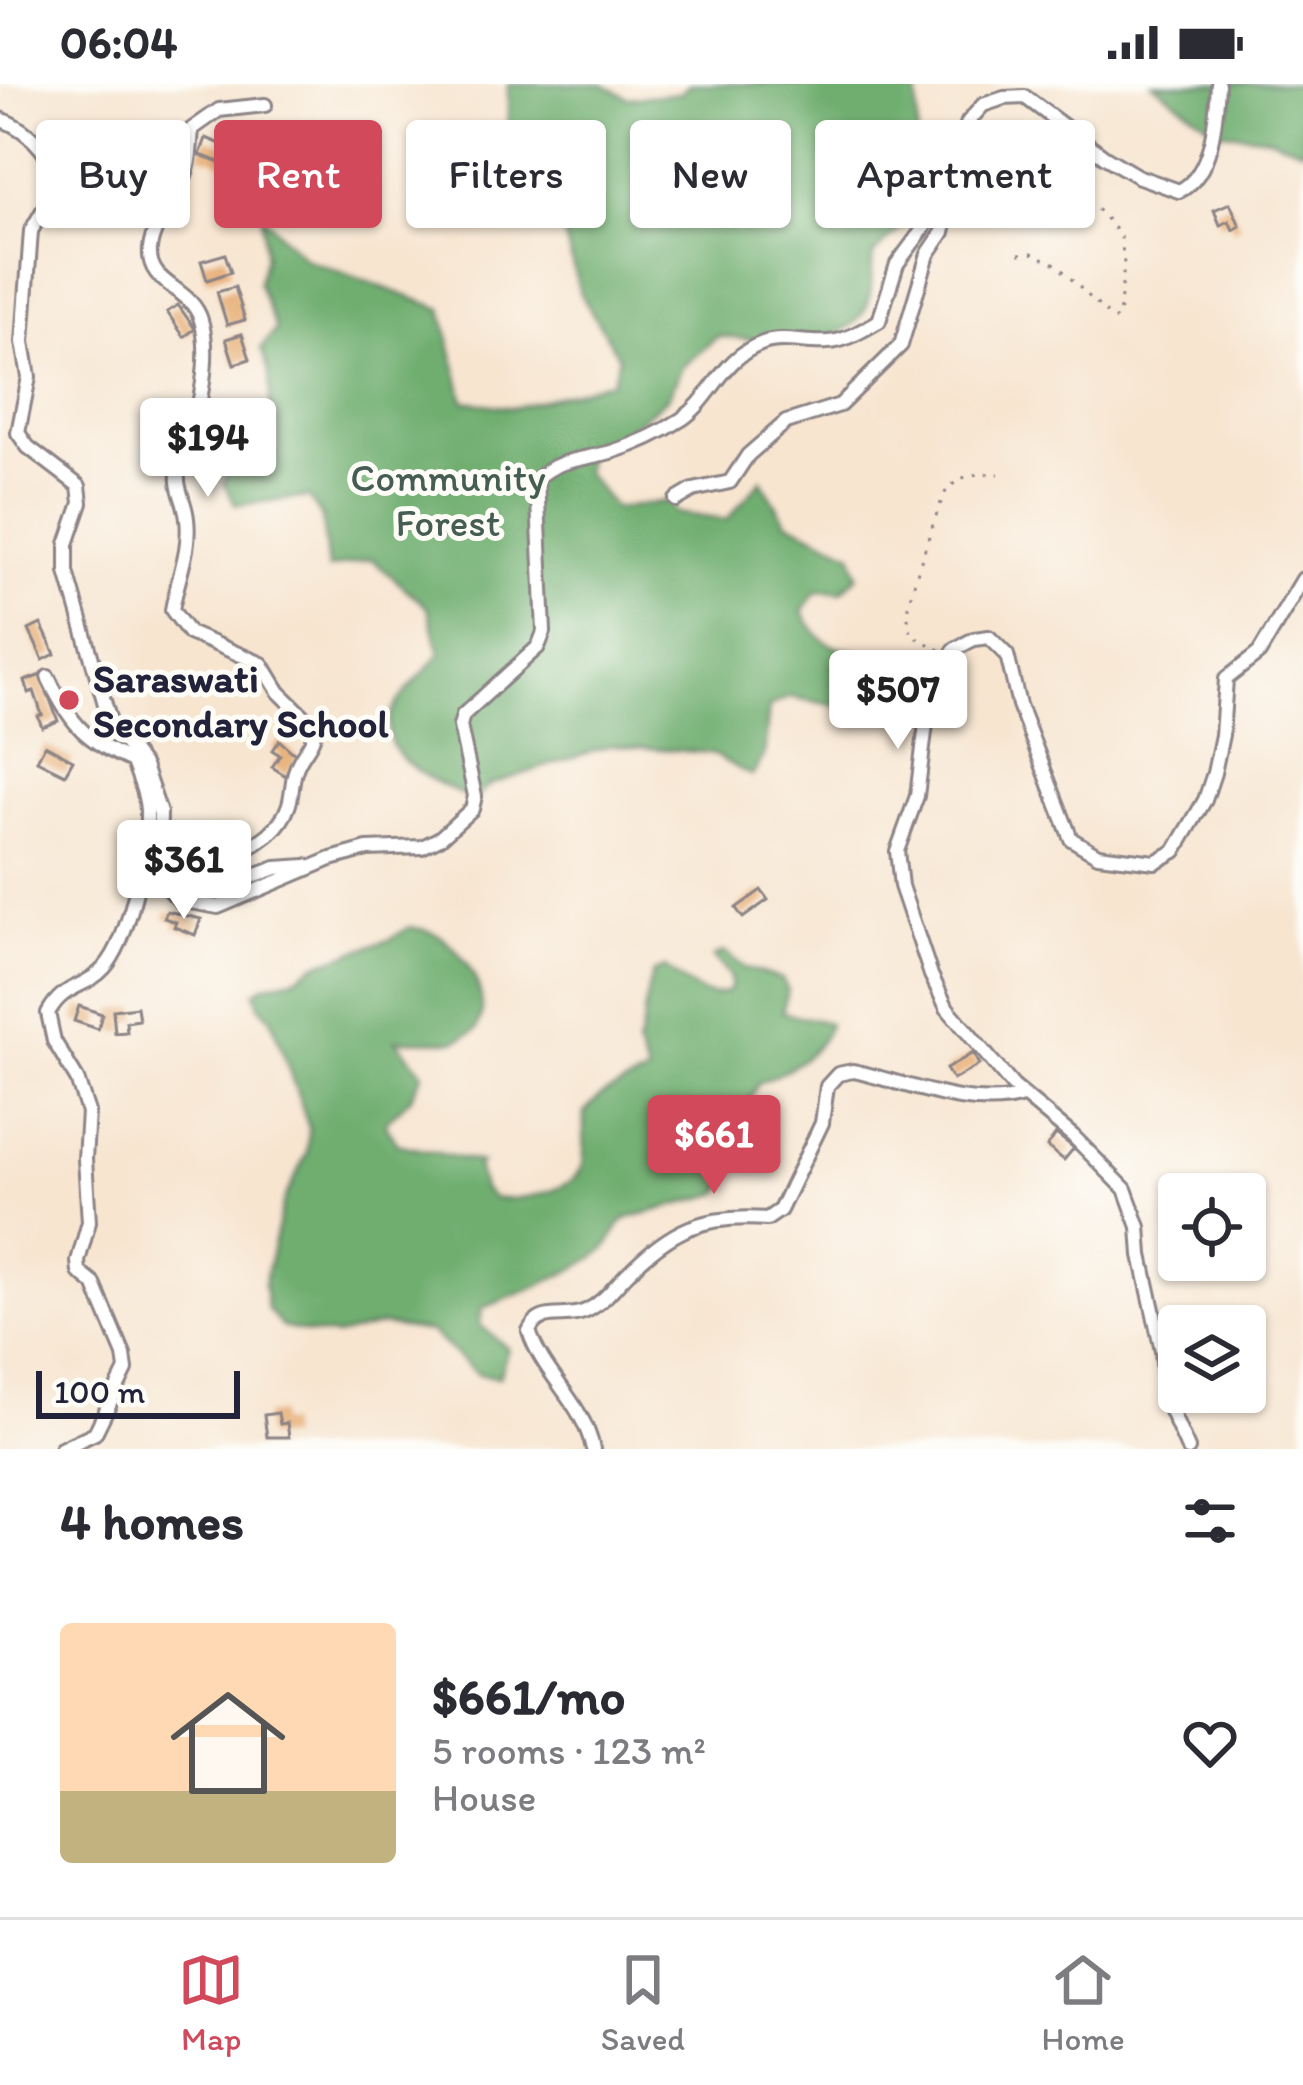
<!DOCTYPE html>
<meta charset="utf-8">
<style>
body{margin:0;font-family:Itim,sans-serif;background:#f7f7f7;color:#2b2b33;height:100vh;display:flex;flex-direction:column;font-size:45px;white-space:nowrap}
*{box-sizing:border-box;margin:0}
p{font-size:39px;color:#7c7c81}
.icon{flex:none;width:66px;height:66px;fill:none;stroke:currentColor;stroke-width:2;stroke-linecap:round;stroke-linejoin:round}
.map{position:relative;height:1365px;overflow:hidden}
.drawer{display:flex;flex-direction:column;background:#fff;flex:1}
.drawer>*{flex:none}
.banner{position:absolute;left:36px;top:36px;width:1233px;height:108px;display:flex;gap:24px}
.controls{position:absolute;left:1158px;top:1089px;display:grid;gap:24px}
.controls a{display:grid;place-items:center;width:108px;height:108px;border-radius:12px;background:#fff;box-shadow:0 3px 9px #0004;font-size:60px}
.scale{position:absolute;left:36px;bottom:30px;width:204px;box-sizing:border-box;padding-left:12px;border:6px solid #22223b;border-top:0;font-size:33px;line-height:42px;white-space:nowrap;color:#22223b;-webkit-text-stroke:9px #fdfcf7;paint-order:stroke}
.price{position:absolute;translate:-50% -102px;padding:0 27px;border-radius:12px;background:#fff;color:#222;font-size:39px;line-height:78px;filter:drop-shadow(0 3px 6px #0008)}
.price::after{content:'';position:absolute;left:50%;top:72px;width:36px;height:27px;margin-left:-18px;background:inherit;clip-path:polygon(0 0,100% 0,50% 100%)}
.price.active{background:#d1495b;color:#fff}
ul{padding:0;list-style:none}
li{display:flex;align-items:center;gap:36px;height:300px;padding:0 60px}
li span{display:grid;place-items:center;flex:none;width:336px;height:240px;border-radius:12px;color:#555}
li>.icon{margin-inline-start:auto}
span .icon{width:144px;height:144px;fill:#fffc;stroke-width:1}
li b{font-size:51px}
h2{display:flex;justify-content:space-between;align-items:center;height:144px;padding:0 60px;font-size:51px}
.chip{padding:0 42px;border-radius:12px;background:#fff;box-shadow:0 3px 9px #0004;font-size:42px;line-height:108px}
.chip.active{background:#d1495b;color:#fff}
.status{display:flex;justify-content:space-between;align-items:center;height:84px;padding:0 60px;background:#fff;direction:ltr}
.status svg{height:33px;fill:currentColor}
.menu{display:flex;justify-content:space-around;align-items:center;height:168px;border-top:3px solid #e1e1e2;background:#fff;font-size:33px;color:#7c7c81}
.menu a{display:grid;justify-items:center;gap:6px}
.menu .active{color:#d1495b}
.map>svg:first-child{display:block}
.forest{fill:#6fae70;stroke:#486856;stroke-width:3}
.building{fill:#e7af77}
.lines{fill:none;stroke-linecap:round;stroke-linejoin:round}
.minor-casing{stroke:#8c8486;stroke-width:18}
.path{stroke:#8c8486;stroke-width:3;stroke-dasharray:3 9;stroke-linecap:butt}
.minor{stroke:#fff;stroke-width:12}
.poi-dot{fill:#d1495b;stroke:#fdfcf7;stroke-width:4.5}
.labels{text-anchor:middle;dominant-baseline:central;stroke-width:10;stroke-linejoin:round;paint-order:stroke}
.park-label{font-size:39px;fill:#465d54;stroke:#fdfcf7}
.poi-label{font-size:39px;font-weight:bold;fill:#22223b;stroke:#fdfcf7;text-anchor:start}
</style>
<div class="status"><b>06:04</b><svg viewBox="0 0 49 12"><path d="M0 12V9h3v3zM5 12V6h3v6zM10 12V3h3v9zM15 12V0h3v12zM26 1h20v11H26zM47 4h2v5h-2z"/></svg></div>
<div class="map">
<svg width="1303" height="1365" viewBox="0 0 1303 1365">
<rect width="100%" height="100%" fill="#fdfcf7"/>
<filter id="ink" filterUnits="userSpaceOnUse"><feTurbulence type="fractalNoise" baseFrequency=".00833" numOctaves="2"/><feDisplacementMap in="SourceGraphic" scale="24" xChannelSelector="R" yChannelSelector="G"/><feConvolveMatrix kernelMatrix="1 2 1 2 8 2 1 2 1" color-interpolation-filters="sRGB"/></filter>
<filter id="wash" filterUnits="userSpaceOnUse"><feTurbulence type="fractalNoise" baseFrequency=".004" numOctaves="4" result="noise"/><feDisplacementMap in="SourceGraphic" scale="48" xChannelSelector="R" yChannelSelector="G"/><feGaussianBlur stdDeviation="2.7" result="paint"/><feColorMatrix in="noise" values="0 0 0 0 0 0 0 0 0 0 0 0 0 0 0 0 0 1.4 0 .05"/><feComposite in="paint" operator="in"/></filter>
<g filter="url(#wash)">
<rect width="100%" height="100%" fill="#f7e5d0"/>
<g class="forest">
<path d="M508,0h95l25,14 53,-5 8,-9h228l1,116 -11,22 -34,33c-2,14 0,34 -5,48 -18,51 -110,37 -150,33l-36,31 -13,29 -60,49 -22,8 -2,19 30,37 53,-8 8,12 51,7 34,-40 25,41 66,32 6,22 -17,17 -24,-1 -14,20c18,40 38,38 78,45v24l-43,26 -48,-9 -21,10 -5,49 -12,20 -42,-23 -99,-8 -122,40 -15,16c-31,-17 -102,-41 -82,-88 9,-20 34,-41 48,-59l-12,-46 -56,-49 -44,10 -6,-51 -13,-21 -73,8 -12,-21c9,-31 12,-19 28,-39 22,-29 23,-65 9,-96l15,-20 -18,-46 7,-25 -3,-43 43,44 137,50 22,92 49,7 99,-27 7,-24 -39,-64 -26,-98 -16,-20 -42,-25 12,-21z"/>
<polygon points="1153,0 1303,0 1303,66 1268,53 1218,47"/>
<path d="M410,843c10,2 21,3 29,8 27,20 55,63 37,95l-21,11 -59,-1 27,33 -12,24 -26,26 12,21 84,19 -4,3 6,23 10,9c24,4 83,-6 90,-34 3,-15 0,-36 1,-51l19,-19 45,-20 -11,-29c10,-24 6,-50 16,-73l12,-4c21,15 39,36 65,22v-13l-17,-20 11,-5 20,16 38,11 6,11 -6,22 47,11c-8,31 -44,49 -72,61 -7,24 -31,38 -43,61l12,40 -8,9 -90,24c-14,9 -13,21 -23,31 -20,19 -96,50 -123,59l-2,17 28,24 -9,28 -22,-3 -46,-42 -49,-7 -46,11 -25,-3 -29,-6 -15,-18 -3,-25 20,-84 23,-46 2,-26 -38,-110 -12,-13 -4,-13 10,-7 29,-7 21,-14 74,-24z"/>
</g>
<g id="blocks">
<g class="building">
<polygon points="206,54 231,64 225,80 200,71"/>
<polygon points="1230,119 1240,142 1233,146 1229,137 1220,141 1214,126"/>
<polygon points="225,170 231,188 207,196 201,177"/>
<polygon points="235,203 245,236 227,241 217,208"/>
<polygon points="178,221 195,245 184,253 167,228"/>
<polygon points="242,250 250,275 234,280 226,255"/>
<polygon points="41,540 55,570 43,576 29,546"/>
<polygon points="41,591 58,637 42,643 38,632 42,631 34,607 29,609 25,597"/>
<polygon points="279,656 298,673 286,692 272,683 280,671 272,666"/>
<polygon points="45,661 73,676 65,690 37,676"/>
<polygon points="761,806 768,816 743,834 736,824"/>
<polygon points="167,827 201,835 195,851 174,843 176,838 164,834"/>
<polygon points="79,922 102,930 98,945 74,937"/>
<polygon points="137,923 139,936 126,938 127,948 115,949 113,926"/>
<polygon points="973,969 979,981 953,996 946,985"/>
<polygon points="1056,1050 1074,1064 1064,1076 1047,1063"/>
<polygon points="278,1329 280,1340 287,1339 289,1353 267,1353 264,1331"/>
</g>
</g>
</g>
<g filter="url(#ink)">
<use href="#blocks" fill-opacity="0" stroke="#8c8486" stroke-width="3"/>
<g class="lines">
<defs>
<g id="minor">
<path d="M265,21l-46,5 -27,19c-2,19 -1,36 -10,54 -10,23 -29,40 -32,66 -3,37 41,37 51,71 9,30 2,70 -6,101 -4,18 -15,34 -17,53 -2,15 8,29 9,45 4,31 -10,60 -15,91l17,23 73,31 17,28 36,35c0,17 -14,26 -19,42 -5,12 -3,26 -8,38 -14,40 -63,44 -83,76l8,8 63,-23 30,-2"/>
<path d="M0,35c33,12 58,42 59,78l-17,15 -11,19 -8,111 6,35 -11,56 10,14 51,39 2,17 -14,41v28l44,153 33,41 16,47 -1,56 7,17 13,14 39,7 113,-48 36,-10 55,-2 18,-9 32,-29 3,-13 -15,-70 3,-11 75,-68 6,-15 -7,-153c23,-22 49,-19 77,-28 23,-7 48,-19 68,-32 32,-22 39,-61 81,-76 19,-7 44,1 65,-1 18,-1 35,-12 51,-21l18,-57 26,-35 26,-51 19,-56 15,-17 21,-7 21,-1 80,60 32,19 42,15c34,-16 37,-73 39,-107"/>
<polyline points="676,416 693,406 730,398 748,371 786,338 840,321 901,261 928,170 943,148 950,121 949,96"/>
<path d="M48,593c23,49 39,65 89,86"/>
<path d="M61,1365l34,-16 31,-63 -2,-15 -30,-71 -15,-12 -1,-11 11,-39 -4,-63 3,-47 -11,-33 -23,-38 -6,-28c16,-30 37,-24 56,-45 25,-27 43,-115 43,-152 1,-18 -8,-37 -14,-54"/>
<path d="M593,1365c-10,-47 -50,-74 -64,-118 12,-25 36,-10 57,-20 17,-8 28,-24 41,-37 44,-45 77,-60 140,-55l13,-9 42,-87 5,-37 11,-12 15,-3c53,11 116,41 170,25"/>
<polyline points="1188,1365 1166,1316 1162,1267 1141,1171 1139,1143 1125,1105 1073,1052 1013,1002 947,924 931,891 901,802 897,767 917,712 930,608 955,565 974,555 989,553 1007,571 1019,621 1071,755 1098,771 1155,778 1175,767 1205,716 1214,689 1222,651 1226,595 1259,569 1303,495"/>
</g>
</defs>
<use href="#minor" class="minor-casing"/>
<g class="path">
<polyline points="1019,170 1032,169 1056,180 1113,236 1119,233 1124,180 1121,153 1104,132 1066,96 1058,56"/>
<path d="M940,566l-29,-15c-2,-9 -4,-19 -3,-29 3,-15 32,-108 39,-116 16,-17 31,-17 52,-16"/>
</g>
<use href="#minor" class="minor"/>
</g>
</g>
<circle class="poi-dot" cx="69" cy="616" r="12"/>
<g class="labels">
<g class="park-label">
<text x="448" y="393">Community<tspan x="448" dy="45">Forest</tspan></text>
</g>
<g class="poi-label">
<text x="93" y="594">Saraswati<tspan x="93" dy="45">Secondary School</tspan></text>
</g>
</g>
</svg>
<div class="controls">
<a><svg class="icon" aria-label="locate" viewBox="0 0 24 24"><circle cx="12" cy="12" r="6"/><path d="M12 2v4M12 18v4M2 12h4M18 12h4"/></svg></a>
<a><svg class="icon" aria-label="layers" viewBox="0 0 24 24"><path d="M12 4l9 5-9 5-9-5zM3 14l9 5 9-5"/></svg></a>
</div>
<div class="scale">100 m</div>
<b class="price" style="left:208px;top:416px">$194</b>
<b class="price" style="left:898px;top:668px">$507</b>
<b class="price" style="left:184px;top:838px">$361</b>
<b class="price active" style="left:714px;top:1113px">$661</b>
<div class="banner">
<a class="chip">Buy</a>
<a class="chip active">Rent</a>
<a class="chip">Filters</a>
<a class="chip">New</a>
<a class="chip">Apartment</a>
</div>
</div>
<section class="drawer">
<h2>4 homes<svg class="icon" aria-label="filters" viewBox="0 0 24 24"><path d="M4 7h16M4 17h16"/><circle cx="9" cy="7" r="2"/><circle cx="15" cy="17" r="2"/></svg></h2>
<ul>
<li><span style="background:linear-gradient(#ffd9b3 70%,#c2b280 0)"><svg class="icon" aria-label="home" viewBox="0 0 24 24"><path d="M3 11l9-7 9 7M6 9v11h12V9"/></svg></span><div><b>$661/mo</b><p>5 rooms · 123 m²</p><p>House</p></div><svg class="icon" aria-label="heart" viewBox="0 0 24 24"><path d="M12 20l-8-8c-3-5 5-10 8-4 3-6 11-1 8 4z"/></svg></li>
</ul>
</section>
<nav class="menu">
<a class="active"><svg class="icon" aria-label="map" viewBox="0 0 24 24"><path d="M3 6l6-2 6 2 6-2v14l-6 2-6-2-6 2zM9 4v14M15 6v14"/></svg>Map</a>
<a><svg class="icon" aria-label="saved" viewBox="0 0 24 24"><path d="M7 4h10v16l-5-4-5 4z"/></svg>Saved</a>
<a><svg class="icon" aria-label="home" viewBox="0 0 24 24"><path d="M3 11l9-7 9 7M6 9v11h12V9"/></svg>Home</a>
</nav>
